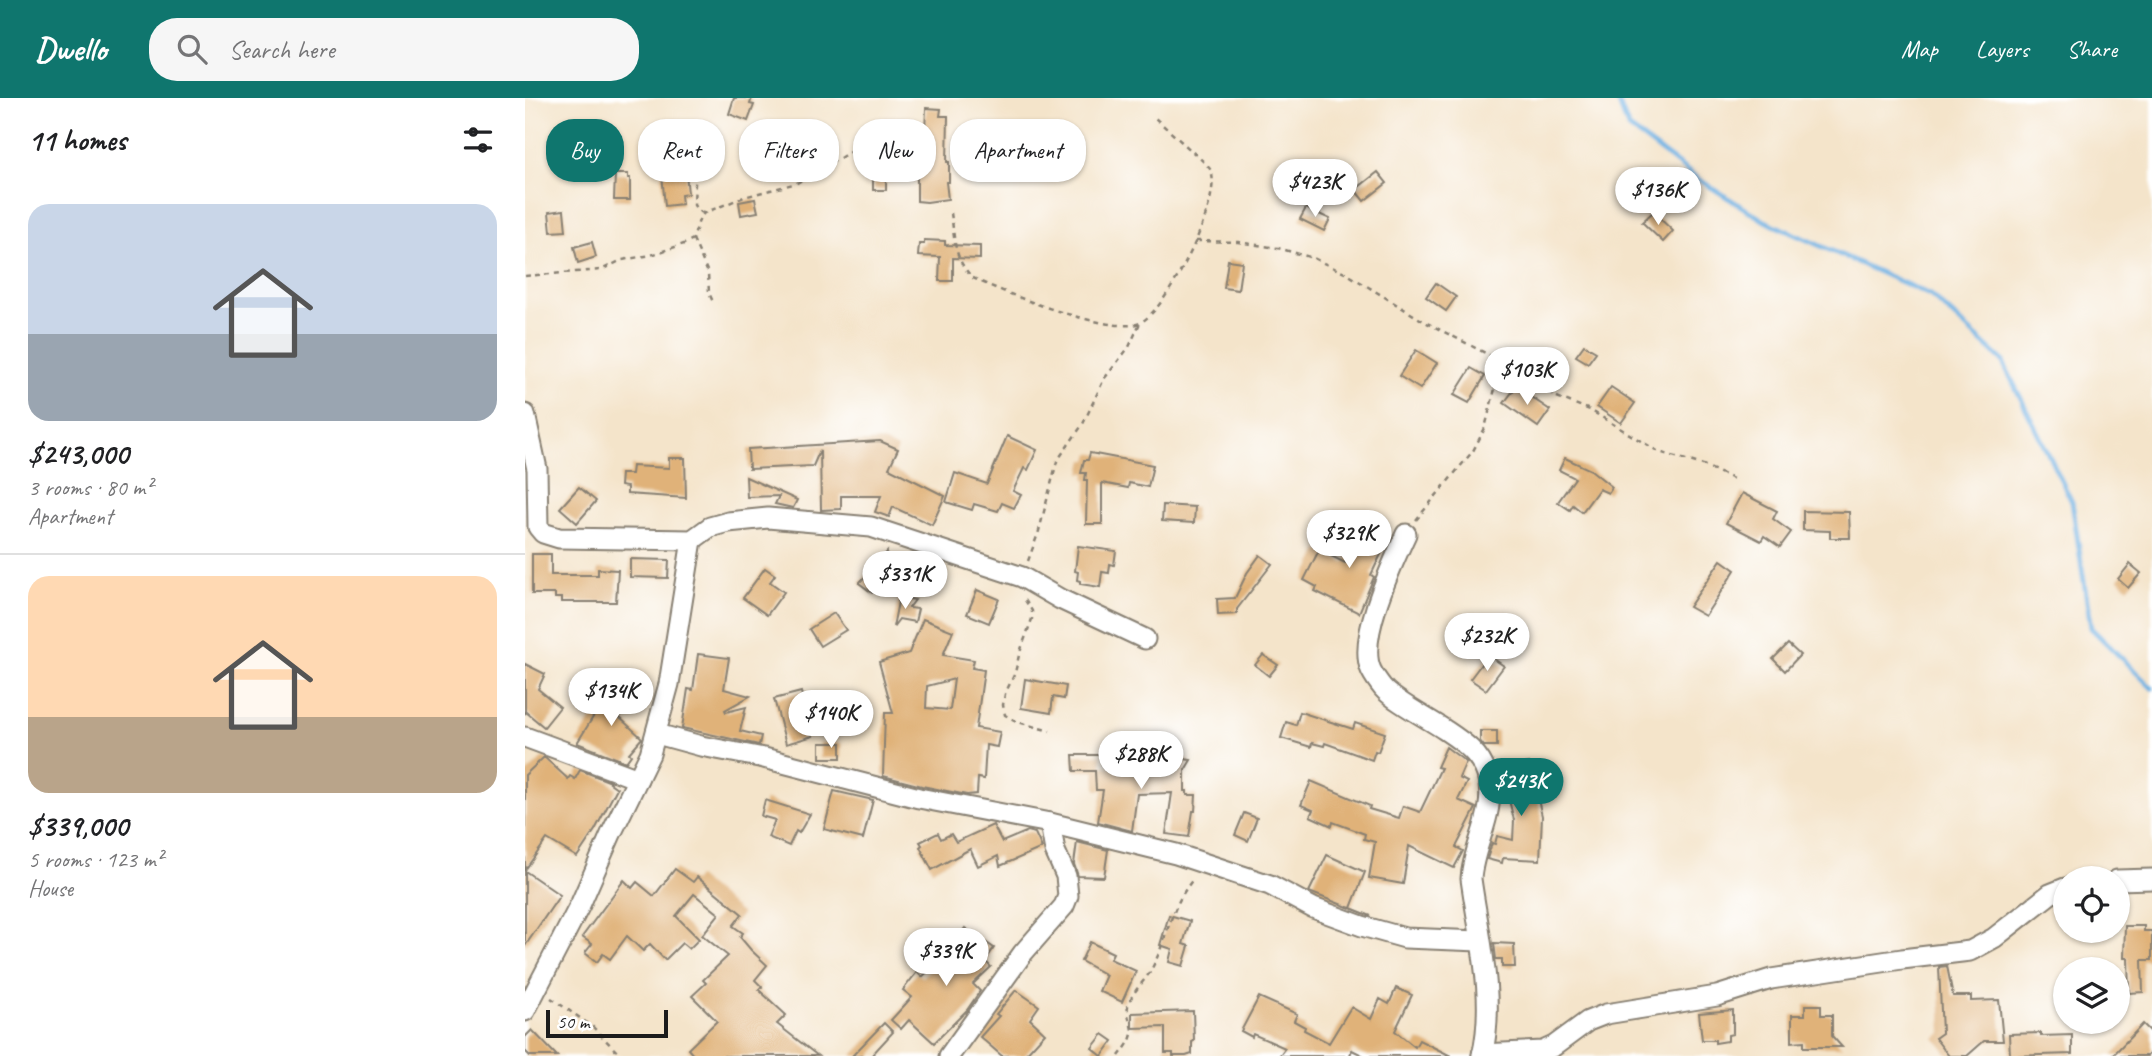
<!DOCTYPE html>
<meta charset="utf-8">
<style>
body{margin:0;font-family:Caveat,sans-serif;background:#f6f6f6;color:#202124;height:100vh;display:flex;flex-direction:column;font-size:26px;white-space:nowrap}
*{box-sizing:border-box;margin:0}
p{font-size:23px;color:#757577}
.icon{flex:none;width:38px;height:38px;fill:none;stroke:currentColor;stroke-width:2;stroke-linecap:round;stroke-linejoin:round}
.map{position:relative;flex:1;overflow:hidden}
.drawer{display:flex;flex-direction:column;background:#fff;width:525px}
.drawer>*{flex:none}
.banner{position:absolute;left:21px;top:21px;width:665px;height:63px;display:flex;gap:14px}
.tools{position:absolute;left:1528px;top:768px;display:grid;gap:14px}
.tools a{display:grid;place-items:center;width:77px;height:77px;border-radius:50%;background:#fff;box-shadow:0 2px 5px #0004;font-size:35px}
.scale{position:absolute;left:21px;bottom:18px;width:122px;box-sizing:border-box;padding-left:7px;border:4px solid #1c1c1c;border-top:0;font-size:19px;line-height:24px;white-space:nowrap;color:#1c1c1c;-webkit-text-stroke:5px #fff;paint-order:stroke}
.price{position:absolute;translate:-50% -60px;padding:0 16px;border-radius:24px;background:#fff;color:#222;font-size:23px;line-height:46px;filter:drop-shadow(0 2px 4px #0008)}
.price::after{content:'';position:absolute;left:50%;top:42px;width:21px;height:16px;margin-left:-10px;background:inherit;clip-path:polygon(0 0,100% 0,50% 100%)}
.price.current{background:#0f766e;color:#fff}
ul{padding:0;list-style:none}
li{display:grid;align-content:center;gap:14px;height:371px;padding:0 28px}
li+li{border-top:2px solid #e0e0e0}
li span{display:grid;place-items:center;height:217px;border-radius:21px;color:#555}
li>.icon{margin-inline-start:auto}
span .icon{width:126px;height:126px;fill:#fffc;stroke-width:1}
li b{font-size:30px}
h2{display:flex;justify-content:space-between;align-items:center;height:84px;padding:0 28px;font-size:30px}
.chip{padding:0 24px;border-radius:28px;background:#fff;box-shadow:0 2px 5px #0004;font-size:24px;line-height:63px}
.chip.current{background:#0f766e;color:#fff}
header{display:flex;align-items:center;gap:42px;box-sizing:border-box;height:98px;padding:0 35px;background:#0f766e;color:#fff}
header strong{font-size:33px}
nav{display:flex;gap:38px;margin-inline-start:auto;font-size:24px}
.search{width:490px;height:63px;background:#f6f6f6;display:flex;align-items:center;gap:18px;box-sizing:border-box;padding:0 24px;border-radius:28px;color:#757577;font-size:26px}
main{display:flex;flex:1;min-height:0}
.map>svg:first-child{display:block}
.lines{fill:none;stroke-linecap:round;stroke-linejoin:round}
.stream{stroke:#6baee0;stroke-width:5}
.building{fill:#e0b279;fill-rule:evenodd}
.street-casing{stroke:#888073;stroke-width:23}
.path{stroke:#888073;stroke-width:2.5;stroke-dasharray:5 5;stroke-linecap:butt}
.street{stroke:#fff;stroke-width:19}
</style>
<header>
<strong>Dwello</strong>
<div class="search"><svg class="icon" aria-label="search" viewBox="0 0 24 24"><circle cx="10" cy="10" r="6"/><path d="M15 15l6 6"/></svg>Search here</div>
<nav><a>Map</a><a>Layers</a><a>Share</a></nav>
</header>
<main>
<section class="drawer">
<h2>11 homes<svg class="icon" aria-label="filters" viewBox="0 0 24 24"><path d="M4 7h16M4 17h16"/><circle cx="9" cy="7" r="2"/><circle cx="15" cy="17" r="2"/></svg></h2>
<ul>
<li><span style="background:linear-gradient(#c9d6e8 60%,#9aa5b1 0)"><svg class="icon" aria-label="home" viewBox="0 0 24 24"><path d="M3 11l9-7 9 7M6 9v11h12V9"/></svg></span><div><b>$243,000</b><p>3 rooms · 80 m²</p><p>Apartment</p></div></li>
<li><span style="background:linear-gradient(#ffd9b3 65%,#b9a48a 0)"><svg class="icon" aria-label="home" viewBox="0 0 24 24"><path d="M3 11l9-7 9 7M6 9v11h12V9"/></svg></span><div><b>$339,000</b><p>5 rooms · 123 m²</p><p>House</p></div></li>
</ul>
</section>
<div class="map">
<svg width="1627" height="958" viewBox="0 0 1627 958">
<rect width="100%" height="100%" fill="#fff"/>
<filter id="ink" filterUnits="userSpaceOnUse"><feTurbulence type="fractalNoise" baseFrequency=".0143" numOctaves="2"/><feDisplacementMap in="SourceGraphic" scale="14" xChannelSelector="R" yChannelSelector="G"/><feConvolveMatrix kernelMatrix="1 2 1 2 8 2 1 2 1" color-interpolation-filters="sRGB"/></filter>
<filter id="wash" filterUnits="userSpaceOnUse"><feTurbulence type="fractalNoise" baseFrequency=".00686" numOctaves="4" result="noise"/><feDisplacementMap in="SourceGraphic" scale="28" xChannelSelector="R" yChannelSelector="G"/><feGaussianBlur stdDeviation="1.57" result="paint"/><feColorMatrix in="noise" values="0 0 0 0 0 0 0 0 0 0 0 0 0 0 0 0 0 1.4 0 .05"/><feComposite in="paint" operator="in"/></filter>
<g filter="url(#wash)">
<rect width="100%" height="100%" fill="#f4e4ca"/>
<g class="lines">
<polyline class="stream" points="1092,0 1103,29 1173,81 1240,123 1405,197 1477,262 1547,404 1566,530 1627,590"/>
</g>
<g id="blocks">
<g class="building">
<polygon points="209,0 227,0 225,6 229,7 223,23 204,16"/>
<polygon points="401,10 416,11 415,18 423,18 422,64 424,64 424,84 421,84 423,101 402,104 392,103 392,61 370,61 371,41 390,41 390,35 400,34"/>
<polygon points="35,47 62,47 61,63 35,62"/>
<rect x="348" y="72" width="13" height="20"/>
<polygon points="161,74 163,96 156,97 157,106 140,108 137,76"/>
<polygon points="853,74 862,85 839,103 830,92"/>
<polygon points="90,76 103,76 103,80 105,80 105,102 89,102"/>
<polygon points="230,101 233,114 216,117 214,104"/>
<polygon points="781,110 805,121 799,133 775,121"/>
<polygon points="39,112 41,133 26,134 24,114"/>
<polygon points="1128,114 1148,133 1138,144 1117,124"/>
<polygon points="399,142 420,143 420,147 455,148 455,161 428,160 428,183 414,183 415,159 393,158 394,146 399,146"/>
<polygon points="67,144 71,159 53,165 49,149"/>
<polygon points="703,162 717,164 713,192 699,190"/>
<polygon points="911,185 931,199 921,213 901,199"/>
<polygon points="1059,247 1071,254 1063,265 1051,258"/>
<polygon points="891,252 912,265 895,291 874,278"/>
<polygon points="946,270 960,278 944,305 929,297"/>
<polygon points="991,289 1025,312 1013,329 979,305"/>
<polygon points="1086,289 1110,305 1096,325 1072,309"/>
<polygon points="482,338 512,352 503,372 499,370 488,393 496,397 489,410 477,405 473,413 449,406 447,412 421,404 430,375 462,386"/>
<polygon points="355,343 373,351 364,370 420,398 407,427 368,409 364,419 350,414 356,398 316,398 316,411 296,412 295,352 288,368 224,371 223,351"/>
<polygon points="565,355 628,367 623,389 604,385 603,390 577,385 577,426 561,426 562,382 560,382 561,375 556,375 559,362 563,362"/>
<polygon points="144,360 160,360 161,400 102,396 102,389 95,388 96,376 106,376 107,368 144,370"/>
<polygon points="1040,360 1066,372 1087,389 1083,395 1074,391 1057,414 1048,407 1045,412 1033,404 1050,380 1034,372"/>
<polygon points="221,379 272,402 268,410 250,406 254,398 222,399"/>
<polygon points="54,389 71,403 52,425 35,410"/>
<polygon points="1217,395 1252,413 1248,421 1266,434 1255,449 1239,438 1236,443 1201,425"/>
<polygon points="638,407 670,409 669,425 637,423"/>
<polygon points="1278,413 1324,414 1325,440 1305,440 1305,433 1278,432"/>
<polygon points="842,418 856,426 848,440 861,446 846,477 849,479 834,515 790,493 792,489 779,482 794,452 820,465"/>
<polygon points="553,448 591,453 589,467 585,466 584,475 577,474 575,489 555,486 555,483 552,482 553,474 550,473"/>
<polygon points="362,454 360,480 347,495 334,485"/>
<polygon points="7,456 26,456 26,477 73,477 73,471 93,472 91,504 36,504 36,500 30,500 30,496 7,496"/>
<polygon points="735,457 747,466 712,511 712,516 693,517 692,501 710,500 722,475"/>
<polygon points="105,461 144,462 143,480 105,479"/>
<polygon points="1196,462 1210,472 1180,518 1164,509"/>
<polygon points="1605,466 1616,475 1603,490 1593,481"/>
<polygon points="240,470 250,477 245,484 259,494 242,517 218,500"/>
<polygon points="452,492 474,501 464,525 442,516"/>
<polygon points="374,499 390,502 384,510 393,511 390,524 374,521 368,529"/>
<polygon points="309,515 321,532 295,548 284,531"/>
<path d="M398,521l30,12 -10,24 31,5 -2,8 12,2 -8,58 24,4 -3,15 -11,-2 -2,34 -6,-1 -1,16 -10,1 -45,-9 -39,-10 2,-63h8l-14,-51 30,-9zM429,581l-4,31 -24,-2 1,-22z"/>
<polygon points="1263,546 1275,557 1260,573 1248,561"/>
<polygon points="173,556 204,560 199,591 225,598 200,612 201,614 221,609 215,633 236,638 234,647 157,630 163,591 168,592"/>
<polygon points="738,557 753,567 744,578 730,567"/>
<polygon points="963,557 979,568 961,592 945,581"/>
<polygon points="0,566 20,576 13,591 35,609 19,629 1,614 0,616"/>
<polygon points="500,581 541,588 539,601 528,599 526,615 496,610"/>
<polygon points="88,587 107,598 94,619 117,640 104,655 106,657 101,664 52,645"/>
<polygon points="276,594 288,638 261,646 249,601"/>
<polygon points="775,614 828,631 830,625 860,635 853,654 850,653 847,662 800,645 799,648 787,645 786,649 756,640 761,624 771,627"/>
<polygon points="955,633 972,633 972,648 959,648 955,643"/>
<rect x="295" y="645" width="21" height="15"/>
<polygon points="921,649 941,664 934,680 942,684 933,702 951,710 931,749 938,753 929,770 884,748 878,786 844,780 850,744 839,741 840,736 808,724 807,728 785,718 788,712 776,707 786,683 845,708 844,711 874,720 878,708 895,714 916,670 912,669"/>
<polygon points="548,657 577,657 577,668 629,670 629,661 652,662 652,660 666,662 660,672 660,693 662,693 662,697 671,697 670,713 668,713 664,739 641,736 647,695 612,696 607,733 573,724 578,692 571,692 570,673 549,673"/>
<polygon points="19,659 43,681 45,678 50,681 55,672 86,684 85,685 92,690 70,732 52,759 22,741 0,772 0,677"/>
<polygon points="1004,665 1017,718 1015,762 978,760 977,765 962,761 967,745 970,746 972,738 988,742 989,722 979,682 982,670"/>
<polygon points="309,693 348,702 338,741 299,731"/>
<polygon points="240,702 285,716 274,735 271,733 264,748 243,739 250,722 236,718"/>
<polygon points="719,715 732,720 723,743 710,737"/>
<polygon points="468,727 477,744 503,733 510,735 517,750 475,768 473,758 453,768 445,751 407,772 395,749 397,747 395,744 413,735 416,741 426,736 431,744"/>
<polygon points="552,744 583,752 579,779 553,778 549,766"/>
<polygon points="802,757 840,774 826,810 846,818 784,794"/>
<polygon points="150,771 168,784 172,779 217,816 208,828 218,835 215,839 226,852 242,867 230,882 237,889 234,892 261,917 252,926 293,958 169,958 163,951 192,923 167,898 181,885 178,882 203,858 177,837 194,816 169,796 151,818 174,841 164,851 157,845 140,862 125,846 118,853 102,838 85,861 78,856 72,864 60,855 67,846 57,839 99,782 107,790 112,784 129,798"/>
<polygon points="0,773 35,797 0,848"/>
<polygon points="644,817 665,823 658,846 664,848 658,868 644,864 647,851 635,847"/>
<polygon points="1600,828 1619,828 1619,833 1627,833 1627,862 1617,862 1618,894 1604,895 1603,860 1599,860"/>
<polygon points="440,830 469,850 460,863 466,869 448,886 455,893 442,912 409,945 384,922 376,931 366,922 387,899 378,892 392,874 397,879 423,854"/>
<polygon points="565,844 588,855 585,861 611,873 597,904 574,893 581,877 556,863"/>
<polygon points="969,845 989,846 990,869 977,869 977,861 971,861"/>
<polygon points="1422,868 1428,898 1446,898 1446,903 1474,902 1478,943 1459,943 1442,958 1424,958 1410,940 1417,935 1414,869"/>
<polygon points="871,890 887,897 870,933 890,949 894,942 926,958 839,958 827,952 825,957 828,958 754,958 760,950 728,936 727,939 716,933 734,899 772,916 769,923 780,929 779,932 804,945 826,909 846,921 855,901 864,906"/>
<polygon points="491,892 514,908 505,921 520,935 499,958 477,958 455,939 474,918 471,916"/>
<polygon points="1280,907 1296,907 1296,917 1307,917 1307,938 1317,949 1279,949 1279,943 1267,944 1267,917 1280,917"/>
<polygon points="1208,912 1208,936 1203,937 1203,943 1190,945 1190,942 1177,942 1174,915"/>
<polygon points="668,913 669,943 667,944 667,956 661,958 648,958 648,955 640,955 640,929 607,930 607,915"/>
<polygon points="359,925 368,934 346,958 327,958"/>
<polygon points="1618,926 1627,935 1627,953 1622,958 1587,958"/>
<polygon points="7,932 32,958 5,958 0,953 0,939"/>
<polygon points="1516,935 1516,938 1547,937 1547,956 1485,958 1484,936"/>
<polygon points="578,936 588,943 577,958 567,950"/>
</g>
</g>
</g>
<g filter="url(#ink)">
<use href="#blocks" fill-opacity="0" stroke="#888073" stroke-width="2"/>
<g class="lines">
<defs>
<g id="street">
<polyline points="0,316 12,371 13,429 18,435 34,440 167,442 185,429 203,424 243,420 346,429 497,479 535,501 620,541"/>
<path d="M881,436c-14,31 -49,104 -35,136 3,6 8,13 12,18 11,13 46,31 62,42 18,12 35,23 42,45 11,37 -14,68 -16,104 8,57 25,120 11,177"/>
<polyline points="132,636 176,648 239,660 394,700 525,725 651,756 745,787 788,810 837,828 880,840 954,843"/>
<polyline points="0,639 113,681"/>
<polyline points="1592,782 1627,781"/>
<polyline points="0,913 55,807 86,736 125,656 144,586 167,442"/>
<polyline points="957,956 1018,953 1029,948 1063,923 1081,916 1192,898 1246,881 1377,861 1445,853 1469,840 1525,796 1540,790"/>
<polyline points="424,958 498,855 539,808 543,798 541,778 530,753 525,725"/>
</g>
</defs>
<use href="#street" class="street-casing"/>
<g class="path">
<path d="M178,115l-6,-3 -3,-5c1,-28 2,-59 19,-81"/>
<path d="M426,115c4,27 2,45 22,65 31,15 132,55 164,46 28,-8 86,-124 74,-153 -1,-3 -4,-5 -6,-8l-50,-45"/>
<polyline points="168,141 183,175 184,195 189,206"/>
<polyline points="671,143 713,144 753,150 788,160 824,177 900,224 972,261 1032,299 1065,312 1134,354 1178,367 1208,381"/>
<polyline points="0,178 76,172 97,162 126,157 159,146 168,141 174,122 179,115 219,99 272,85 325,54"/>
<polyline points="891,422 948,353 960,330 972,283 972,261"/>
<polyline points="503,463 514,433 532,363 558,326 579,281 604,249 615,225"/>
<polyline points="500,502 507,513 507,521 494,557 490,575 480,596 478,607 480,617 493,624 525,633"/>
<polyline points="26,900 68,929 96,958"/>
<path d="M594,958c5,-7 13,-15 13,-24 0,-9 -6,-16 -4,-26 4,-15 16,-23 23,-36 17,-31 18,-62 43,-92"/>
</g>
<use href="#street" class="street"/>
</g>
</g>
</svg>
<div class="tools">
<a><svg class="icon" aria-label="locate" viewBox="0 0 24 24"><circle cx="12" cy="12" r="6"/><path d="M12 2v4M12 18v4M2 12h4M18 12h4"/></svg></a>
<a><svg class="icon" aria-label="layers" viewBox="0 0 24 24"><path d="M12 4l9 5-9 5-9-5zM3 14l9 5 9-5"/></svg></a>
</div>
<div class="scale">50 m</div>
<b class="price" style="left:790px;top:121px">$423K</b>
<b class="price" style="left:1133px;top:129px">$136K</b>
<b class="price" style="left:1002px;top:309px">$103K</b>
<b class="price" style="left:824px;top:472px">$329K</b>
<b class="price" style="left:380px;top:513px">$331K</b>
<b class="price" style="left:962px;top:575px">$232K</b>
<b class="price" style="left:86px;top:630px">$134K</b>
<b class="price" style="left:306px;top:652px">$140K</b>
<b class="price" style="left:616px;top:693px">$288K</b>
<b class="price current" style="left:996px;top:720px">$243K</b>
<b class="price" style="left:421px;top:890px">$339K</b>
<div class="banner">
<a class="chip current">Buy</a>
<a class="chip">Rent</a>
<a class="chip">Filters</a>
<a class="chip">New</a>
<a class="chip">Apartment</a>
</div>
</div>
</main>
